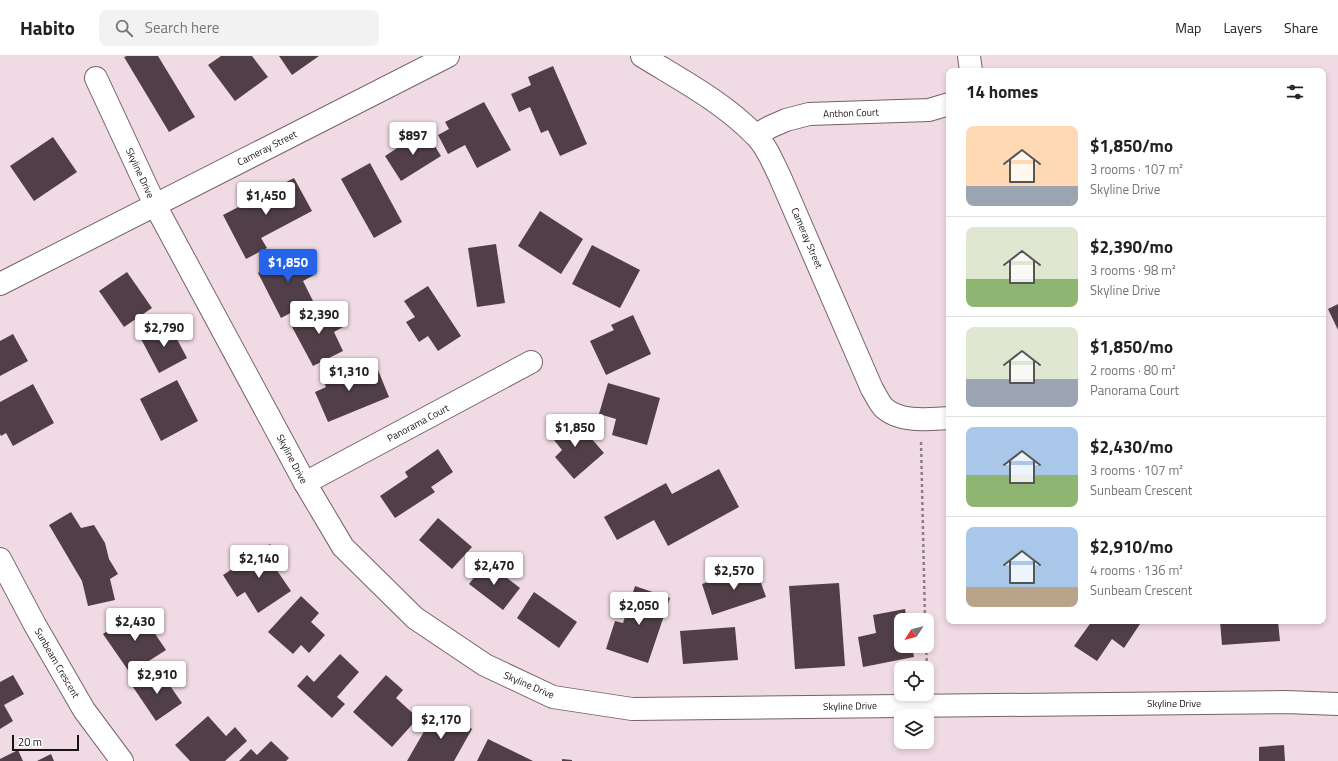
<!DOCTYPE html>
<meta charset="utf-8">
<style>
body{margin:0;font-family:"Titillium Web",sans-serif;background:#f2f2f2;color:#222;height:100vh;display:flex;flex-direction:column;font-size:15px;white-space:nowrap}
*{box-sizing:border-box;margin:0}
p{font-size:13px;color:#767676}
.icon{flex:none;width:22px;height:22px;fill:none;stroke:currentColor;stroke-width:2;stroke-linecap:round;stroke-linejoin:round}
.map{position:relative;flex:1;overflow:hidden}
.sheet{position:absolute;left:946px;top:12px;width:380px;height:556px;display:flex;flex-direction:column;background:#fff;border-radius:8px;box-shadow:0 2px 6px #0003}
.sheet>*{flex:none}
.needle{width:26px;rotate:234deg}
.tools{position:absolute;left:894px;top:557px;display:grid;gap:8px}
.tools a{display:grid;place-items:center;width:40px;height:40px;border-radius:8px;background:#fff;box-shadow:0 2px 6px #0003;font-size:20px}
.scale{position:absolute;left:12px;bottom:10px;width:67px;box-sizing:border-box;padding-left:4px;border:2px solid #191215;border-top:0;font-size:11px;line-height:14px;white-space:nowrap;color:#191215;-webkit-text-stroke:3px #fff;paint-order:stroke}
.price{position:absolute;translate:-50% -34px;padding:0 9px;border-radius:4px;background:#fff;color:#222;font-size:13px;line-height:26px;filter:drop-shadow(0 1px 2px #0008)}
.price::after{content:'';position:absolute;left:50%;top:24px;width:12px;height:9px;margin-left:-6px;background:inherit;clip-path:polygon(0 0,100% 0,50% 100%)}
.price.selected{background:#2563eb;color:#fff}
ul{padding:0;list-style:none}
li{display:flex;align-items:center;gap:12px;height:100px;padding:0 20px}
li+li{border-top:1px solid #e0e0e0}
li span{display:grid;place-items:center;flex:none;width:112px;height:80px;border-radius:8px;color:#555}
li>.icon{margin-inline-start:auto}
span .icon{width:48px;height:48px;fill:#fffc;stroke-width:1}
li b{font-size:17px}
h2{display:flex;justify-content:space-between;align-items:center;height:48px;padding:0 20px;font-size:17px}
header{display:flex;align-items:center;gap:24px;box-sizing:border-box;height:56px;padding:0 20px;background:#fff;border-bottom:1px solid #e0e0e0}
header strong{font-size:19px}
nav{display:flex;gap:22px;margin-inline-start:auto;font-size:14px}
.search{width:280px;height:36px;background:#f2f2f2;display:flex;align-items:center;gap:10px;box-sizing:border-box;padding:0 14px;border-radius:8px;color:#767676;font-size:15px}
.map>svg:first-child{display:block}
.building{fill:#503f48}
.lines{fill:none;stroke-linecap:round;stroke-linejoin:round}
.minor-casing{stroke:#74626a;stroke-width:24}
.path{stroke:#8d7e85;stroke-width:2.5;stroke-dasharray:3 3;stroke-linecap:butt}
.minor{stroke:#fff;stroke-width:22}
.labels{text-anchor:middle;dominant-baseline:central;stroke-width:4;stroke-linejoin:round;paint-order:stroke}
.street-label{font-size:10px;fill:#191215;stroke:#fff}
</style>
<header>
<strong>Habito</strong>
<div class="search"><svg class="icon" aria-label="search" viewBox="0 0 24 24"><circle cx="10" cy="10" r="6"/><path d="M15 15l6 6"/></svg>Search here</div>
<nav><a>Map</a><a>Layers</a><a>Share</a></nav>
</header>
<div class="map">
<svg width="1338" height="705" viewBox="0 0 1338 705">
<rect width="100%" height="100%" fill="#f0dbe5"/>
<g class="building">
<polygon points="127,0 158,0 195,61 169,76 124,1"/>
<polygon points="221,0 252,0 268,21 235,45 208,9"/>
<polygon points="279,0 319,0 292,19"/>
<polygon points="553,10 587,88 560,100 548,74 541,77 530,51 519,56 511,38 531,29 528,21"/>
<polygon points="484,46 511,94 477,112 465,89 448,98 438,79 449,73 445,66"/>
<polygon points="425,74 441,100 401,125 385,100"/>
<polygon points="53,81 77,116 34,145 10,110"/>
<polygon points="370,107 402,166 374,182 341,123"/>
<polygon points="294,122 312,155 261,182 267,192 246,203 223,159"/>
<polygon points="540,155 583,183 561,218 518,190"/>
<polygon points="496,188 505,247 477,251 468,192"/>
<polygon points="592,189 640,214 620,252 572,228"/>
<polygon points="301,194 314,219 303,225 313,245 281,262 258,217"/>
<polygon points="127,216 152,252 124,271 99,235"/>
<polygon points="428,230 461,280 438,295 428,280 419,286 406,266 415,261 404,245"/>
<polygon points="331,248 343,271 334,276 343,295 313,310 291,269"/>
<polygon points="1338,248 1338,274 1328,253"/>
<polygon points="633,259 651,298 606,319 590,285 614,274 611,269"/>
<polygon points="168,266 187,302 159,317 140,281"/>
<polygon points="13,278 28,305 0,320 0,285"/>
<polygon points="348,308 354,324 378,314 389,341 328,366 315,336 326,331 321,319"/>
<polygon points="177,324 198,365 161,385 140,343"/>
<polygon points="608,327 660,342 647,389 612,379 616,363 599,358"/>
<polygon points="33,328 54,367 13,390 6,377 1,380 0,378 0,346"/>
<polygon points="572,360 604,397 574,423 555,401 562,394 550,379"/>
<polygon points="438,393 453,416 431,431 435,436 395,462 380,440 408,421 405,416"/>
<polygon points="719,413 739,451 668,490 654,464 617,484 604,461 666,427 672,438"/>
<polygon points="71,456 81,472 94,469 105,487 109,503 118,518 110,523 115,544 88,550 82,525 49,469"/>
<polygon points="438,462 472,491 452,513 419,484"/>
<polygon points="270,488 283,508 276,513 291,535 258,557 245,536 237,541 223,519"/>
<polygon points="486,506 520,532 503,554 469,528"/>
<polygon points="755,510 766,541 712,559 702,528"/>
<polygon points="839,527 845,610 795,613 789,530"/>
<polygon points="635,530 670,542 648,607 606,593 615,565 623,567"/>
<polygon points="534,536 577,566 559,592 517,562"/>
<polygon points="301,540 319,557 311,566 325,579 309,597 301,589 293,598 268,576"/>
<polygon points="905,553 907,564 901,564 901,590 912,590 914,601 863,611 858,581 876,577 873,559"/>
<polygon points="139,554 166,594 130,617 103,578"/>
<polygon points="1092,565 1142,565 1124,592 1112,583 1097,605 1074,590"/>
<polygon points="1220,565 1278,565 1280,585 1222,589"/>
<polygon points="735,571 738,604 683,608 680,575"/>
<polygon points="340,598 359,616 337,641 345,648 332,662 297,630 307,619 314,626"/>
<polygon points="159,614 182,647 156,665 133,631"/>
<polygon points="13,619 24,638 4,649 13,665 0,673 0,626"/>
<polygon points="386,619 403,634 396,642 418,662 392,691 353,656"/>
<polygon points="437,653 472,673 454,705 407,705"/>
<polygon points="208,660 226,680 235,671 247,685 225,705 190,705 175,689"/>
<polygon points="488,683 533,705 477,705"/>
<polygon points="271,685 289,702 286,705 239,705 251,693 257,699"/>
<polygon points="1284,689 1285,705 1259,705 1259,691"/>
<polygon points="18,694 23,705 0,705 0,703"/>
<polygon points="51,698 54,705 37,705"/>
<polygon points="562,703 572,704 572,705 562,705"/>
</g>
<g class="lines">
<defs>
<g id="minor">
<path d="M642,0c39,24 81,46 113,79 12,11 18,28 25,42l92,212c4,6 7,14 12,19 17,15 45,11 65,10"/>
<polyline points="969,0 971,15"/>
<polyline points="96,22 155,149 305,427 343,491 415,562 485,609 553,641 632,653 1286,646 1338,648"/>
<polyline points="756,79 770,71 786,64 809,58 929,54 949,48"/>
<polyline points="0,228 448,0"/>
<polyline points="305,427 531,306"/>
<polyline points="0,503 35,569 84,654 122,705"/>
</g>
</defs>
<use href="#minor" class="minor-casing"/>
<g class="path">
<polyline points="921,386 925,564"/>
<polyline points="926,590 927,612"/>
</g>
<use href="#minor" class="minor"/>
</g>
<g class="labels">
<g class="street-label">
<text transform="translate(851 57) rotate(-2)">Anthon Court</text>
<text transform="translate(267 92) rotate(-27)">Cameray Street</text>
<text transform="translate(140 117) rotate(65)">Skyline Drive</text>
<text transform="translate(807 182) rotate(67)">Cameray Street</text>
<text transform="translate(418 367) rotate(-28)">Panorama Court</text>
<text transform="translate(292 403) rotate(62)">Skyline Drive</text>
<text transform="translate(57 607) rotate(60)">Sunbeam Crescent</text>
<text transform="translate(529 629) rotate(23)">Skyline Drive</text>
<text x="1174" y="647">Skyline Drive</text>
<text transform="translate(850 650) rotate(-1)">Skyline Drive</text>
</g>
</g>
</svg>
<div class="tools">
<a><svg class="needle" viewBox="-14 -14 28 28"><path d="M0-13l5 13h-10z" fill="#e53935"/><path d="M0 13l5-13h-10z" fill="#767676"/></svg></a>
<a><svg class="icon" aria-label="locate" viewBox="0 0 24 24"><circle cx="12" cy="12" r="6"/><path d="M12 2v4M12 18v4M2 12h4M18 12h4"/></svg></a>
<a><svg class="icon" aria-label="layers" viewBox="0 0 24 24"><path d="M12 4l9 5-9 5-9-5zM3 14l9 5 9-5"/></svg></a>
</div>
<div class="scale">20 m</div>
<b class="price" style="left:413px;top:100px">$897</b>
<b class="price" style="left:266px;top:160px">$1,450</b>
<b class="price selected" style="left:288px;top:227px">$1,850</b>
<b class="price" style="left:319px;top:279px">$2,390</b>
<b class="price" style="left:164px;top:292px">$2,790</b>
<b class="price" style="left:349px;top:336px">$1,310</b>
<b class="price" style="left:575px;top:392px">$1,850</b>
<b class="price" style="left:259px;top:523px">$2,140</b>
<b class="price" style="left:494px;top:530px">$2,470</b>
<b class="price" style="left:734px;top:535px">$2,570</b>
<b class="price" style="left:639px;top:570px">$2,050</b>
<b class="price" style="left:135px;top:586px">$2,430</b>
<b class="price" style="left:157px;top:639px">$2,910</b>
<b class="price" style="left:441px;top:684px">$2,170</b>
<section class="sheet">
<h2>14 homes<svg class="icon" aria-label="filters" viewBox="0 0 24 24"><path d="M4 7h16M4 17h16"/><circle cx="9" cy="7" r="2"/><circle cx="15" cy="17" r="2"/></svg></h2>
<ul>
<li><span style="background:linear-gradient(#ffd9b3 75%,#9aa5b1 0)"><svg class="icon" aria-label="home" viewBox="0 0 24 24"><path d="M3 11l9-7 9 7M6 9v11h12V9"/></svg></span><div><b>$1,850/mo</b><p>3 rooms · 107 m²</p><p>Skyline Drive</p></div></li>
<li><span style="background:linear-gradient(#dfe7d0 65%,#8fb573 0)"><svg class="icon" aria-label="home" viewBox="0 0 24 24"><path d="M3 11l9-7 9 7M6 9v11h12V9"/></svg></span><div><b>$2,390/mo</b><p>3 rooms · 98 m²</p><p>Skyline Drive</p></div></li>
<li><span style="background:linear-gradient(#dfe7d0 65%,#9aa5b1 0)"><svg class="icon" aria-label="home" viewBox="0 0 24 24"><path d="M3 11l9-7 9 7M6 9v11h12V9"/></svg></span><div><b>$1,850/mo</b><p>2 rooms · 80 m²</p><p>Panorama Court</p></div></li>
<li><span style="background:linear-gradient(#a9c7e8 60%,#8fb573 0)"><svg class="icon" aria-label="home" viewBox="0 0 24 24"><path d="M3 11l9-7 9 7M6 9v11h12V9"/></svg></span><div><b>$2,430/mo</b><p>3 rooms · 107 m²</p><p>Sunbeam Crescent</p></div></li>
<li><span style="background:linear-gradient(#a9c7e8 75%,#b9a48a 0)"><svg class="icon" aria-label="home" viewBox="0 0 24 24"><path d="M3 11l9-7 9 7M6 9v11h12V9"/></svg></span><div><b>$2,910/mo</b><p>4 rooms · 136 m²</p><p>Sunbeam Crescent</p></div></li>
</ul>
</section>
</div>
